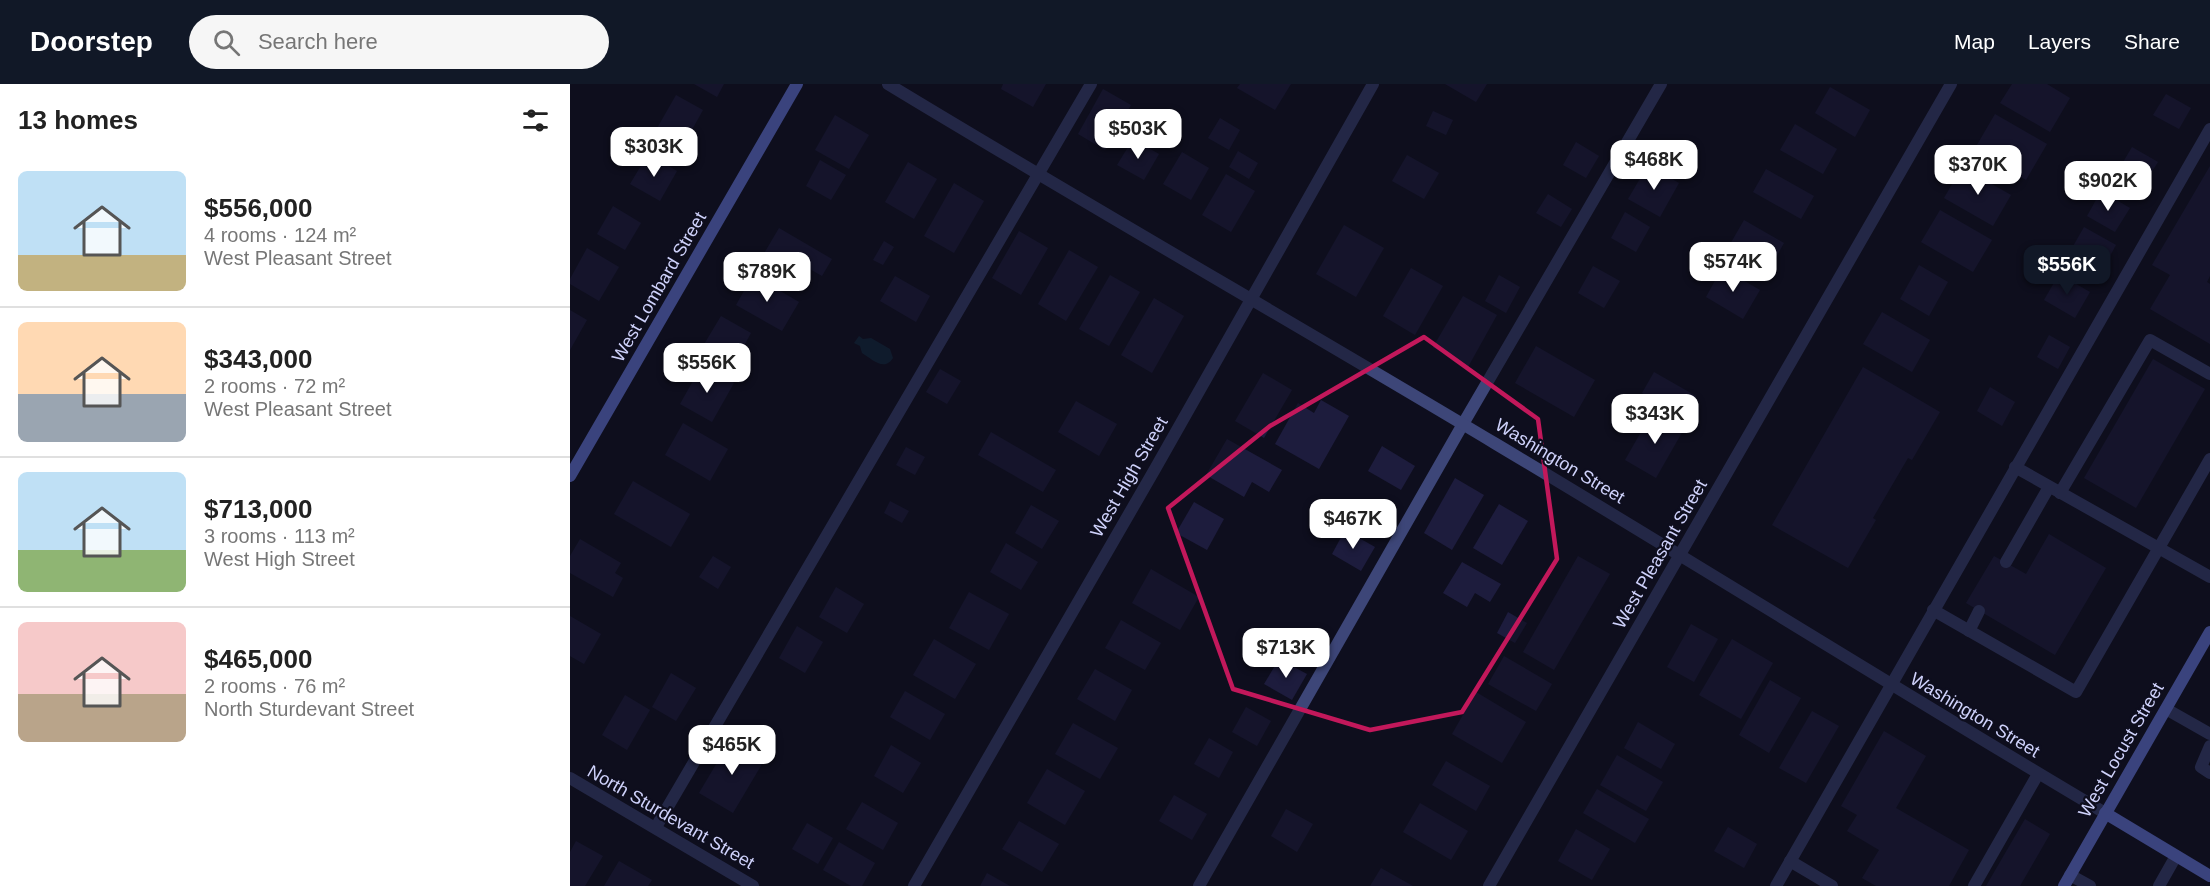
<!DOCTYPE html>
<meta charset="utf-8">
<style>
body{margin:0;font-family:Helvetica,sans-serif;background:#f6f6f6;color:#222;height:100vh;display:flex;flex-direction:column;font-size:22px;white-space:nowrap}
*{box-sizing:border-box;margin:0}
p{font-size:20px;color:#767676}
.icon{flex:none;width:33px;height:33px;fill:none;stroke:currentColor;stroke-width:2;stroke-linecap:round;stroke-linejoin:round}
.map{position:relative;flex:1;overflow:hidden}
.side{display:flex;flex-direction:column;background:#fff;width:570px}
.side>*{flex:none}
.price{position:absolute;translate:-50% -51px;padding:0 14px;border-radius:12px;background:#fff;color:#222;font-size:20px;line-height:39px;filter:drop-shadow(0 2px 3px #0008)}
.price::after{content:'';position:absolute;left:50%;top:36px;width:18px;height:14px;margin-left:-9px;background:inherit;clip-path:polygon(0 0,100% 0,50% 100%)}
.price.on{background:#111827;color:#fff}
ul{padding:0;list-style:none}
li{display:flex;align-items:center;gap:18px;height:150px;padding:0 18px}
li+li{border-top:2px solid #e0e0e0}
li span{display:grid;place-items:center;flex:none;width:168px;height:120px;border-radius:9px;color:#555}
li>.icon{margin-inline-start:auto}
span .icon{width:72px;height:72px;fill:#fffc;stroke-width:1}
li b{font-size:26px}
h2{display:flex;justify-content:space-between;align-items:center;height:72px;padding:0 18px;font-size:26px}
header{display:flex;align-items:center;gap:36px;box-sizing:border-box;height:84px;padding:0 30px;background:#111827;color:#fff}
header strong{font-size:28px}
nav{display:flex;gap:33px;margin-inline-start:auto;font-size:21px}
.search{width:420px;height:54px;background:#f6f6f6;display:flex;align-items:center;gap:15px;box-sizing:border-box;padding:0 21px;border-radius:33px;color:#767676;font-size:22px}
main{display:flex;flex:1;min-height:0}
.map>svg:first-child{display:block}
.water{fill:#112b3f}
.building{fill:#1d1c3d}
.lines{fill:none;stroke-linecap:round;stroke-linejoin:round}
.lane{stroke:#3d4678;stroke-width:12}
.street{stroke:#3d4678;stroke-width:12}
.secondary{stroke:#6f83f2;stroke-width:12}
.marked{fill:none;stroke:#c2185b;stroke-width:4.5;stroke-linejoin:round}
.labels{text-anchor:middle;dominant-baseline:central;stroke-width:4.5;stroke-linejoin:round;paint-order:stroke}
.street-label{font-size:18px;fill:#cfd2fb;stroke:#0e0e1e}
</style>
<header>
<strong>Doorstep</strong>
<div class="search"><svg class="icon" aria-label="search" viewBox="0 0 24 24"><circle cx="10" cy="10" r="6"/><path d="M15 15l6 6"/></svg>Search here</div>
<nav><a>Map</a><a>Layers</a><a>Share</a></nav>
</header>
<main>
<section class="side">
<h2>13 homes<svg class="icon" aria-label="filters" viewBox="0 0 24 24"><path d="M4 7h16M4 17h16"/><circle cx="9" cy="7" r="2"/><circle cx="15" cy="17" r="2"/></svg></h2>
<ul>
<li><span style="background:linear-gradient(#bfe0f5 70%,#c2b280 0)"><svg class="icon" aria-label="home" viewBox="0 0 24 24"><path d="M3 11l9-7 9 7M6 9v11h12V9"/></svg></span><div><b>$556,000</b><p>4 rooms · 124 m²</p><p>West Pleasant Street</p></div></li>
<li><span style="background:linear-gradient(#ffd9b3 60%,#9aa5b1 0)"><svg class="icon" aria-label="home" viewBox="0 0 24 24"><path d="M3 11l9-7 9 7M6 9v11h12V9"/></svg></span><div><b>$343,000</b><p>2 rooms · 72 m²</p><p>West Pleasant Street</p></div></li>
<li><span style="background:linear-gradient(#bfe0f5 65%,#8fb573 0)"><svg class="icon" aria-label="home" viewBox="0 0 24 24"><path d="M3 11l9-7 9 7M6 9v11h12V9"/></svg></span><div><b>$713,000</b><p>3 rooms · 113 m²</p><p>West High Street</p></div></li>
<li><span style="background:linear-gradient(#f6c9c9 60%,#b9a48a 0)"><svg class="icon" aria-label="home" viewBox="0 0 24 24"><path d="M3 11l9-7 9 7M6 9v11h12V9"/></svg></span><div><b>$465,000</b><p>2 rooms · 76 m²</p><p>North Sturdevant Street</p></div></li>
</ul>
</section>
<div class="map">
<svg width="1640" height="802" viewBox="0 0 1640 802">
<rect width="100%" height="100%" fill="#0e0e1e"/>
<path class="water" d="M289,252l4,3 8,-1 19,11 3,9c-9,14 -21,1 -31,-5l-2,-7 -6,-3z"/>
<g class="building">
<polygon points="124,0 154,0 147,13"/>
<polygon points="433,0 476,0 463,23 431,5"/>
<polygon points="670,0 721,0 705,26 667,4"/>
<polygon points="875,0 917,0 906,18"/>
<polygon points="1442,0 1477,0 1500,14 1480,48 1430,19"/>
<polygon points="1260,3 1300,26 1285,53 1245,29"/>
<polygon points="533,5 561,21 535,66 508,50"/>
<polygon points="1596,10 1621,24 1609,45 1583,31"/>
<polygon points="106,11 133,26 113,62 86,46"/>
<polygon points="863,27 883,36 876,51 856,42"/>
<polygon points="1425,30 1477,60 1456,96 1404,66"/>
<polygon points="265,31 299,51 279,85 245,66"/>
<polygon points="650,34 670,46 659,66 638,54"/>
<polygon points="1225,40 1267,65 1253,90 1210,66"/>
<polygon points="563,55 589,70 574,96 547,81"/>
<polygon points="1006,58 1029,72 1016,94 993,81"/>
<polygon points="1562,63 1588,78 1574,100 1549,85"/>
<polygon points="668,67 688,79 679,95 659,83"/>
<polygon points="612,68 639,84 621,116 593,100"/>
<polygon points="78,70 107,87 90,117 60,100"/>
<polygon points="837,71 869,89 854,115 822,97"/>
<polygon points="250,76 276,91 261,116 236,102"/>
<polygon points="338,78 367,95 344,135 315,118"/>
<polygon points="1078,81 1109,99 1090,133 1058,115"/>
<polygon points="1640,82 1640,192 1637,198 1640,200 1640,260 1580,225 1600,191 1582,181"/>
<polygon points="1392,83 1441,111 1423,142 1374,114"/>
<polygon points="1196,85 1244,112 1231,135 1183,108"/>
<polygon points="656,90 685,107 661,148 632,131"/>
<polygon points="384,99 414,117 384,169 354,152"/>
<polygon points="1531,107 1560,124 1545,148 1517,132"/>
<polygon points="978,110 1002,125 991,143 966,129"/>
<polygon points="43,122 71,139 55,166 27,150"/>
<polygon points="1370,126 1422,156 1403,188 1351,158"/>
<polygon points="1055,128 1080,143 1066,168 1041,154"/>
<polygon points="1174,136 1214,159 1195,193 1155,169"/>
<polygon points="774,141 814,164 786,213 746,190"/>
<polygon points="1514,143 1546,161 1530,190 1498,171"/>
<polygon points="209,144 262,175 252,192 238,184 229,201 189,178"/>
<polygon points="449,147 478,164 451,211 422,194"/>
<polygon points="314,157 324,163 313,181 303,176"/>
<polygon points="17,164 49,183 29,217 0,200 0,195"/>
<polygon points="499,166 528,183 496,237 468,220"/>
<polygon points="1349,181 1378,198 1359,232 1330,215"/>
<polygon points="1023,182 1050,197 1034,224 1008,209"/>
<polygon points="841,184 873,202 845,251 813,232"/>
<polygon points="1152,184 1190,206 1173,235 1136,213"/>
<polygon points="1489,190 1520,208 1505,234 1474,216"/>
<polygon points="183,191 229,218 212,247 166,221"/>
<polygon points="540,191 570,208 539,262 509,245"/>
<polygon points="929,191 950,203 936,229 915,217"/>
<polygon points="325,192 360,212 346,238 310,217"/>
<polygon points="893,212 927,231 898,283 863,263"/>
<polygon points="584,214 614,232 582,289 551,271"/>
<polygon points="0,226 17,236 0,266"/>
<polygon points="1312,228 1360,256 1342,288 1293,260"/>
<polygon points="151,232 181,249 164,280 133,262"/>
<polygon points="1479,251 1500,263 1488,285 1467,273"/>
<polygon points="966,262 1025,296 1004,333 945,299"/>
<polygon points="1583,275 1635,305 1566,424 1514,394"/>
<polygon points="132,281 164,299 142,338 110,320"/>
<polygon points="1293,283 1370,328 1342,376 1338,374 1321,403 1303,434 1306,436 1278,484 1202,441"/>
<polygon points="370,285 391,297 377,320 356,308"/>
<polygon points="1084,288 1126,312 1114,333 1072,309"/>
<polygon points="693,289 722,306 694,354 665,337"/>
<polygon points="1420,303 1445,318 1432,342 1407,327"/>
<polygon points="751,316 779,332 749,385 705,360 728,319 744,329"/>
<polygon points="506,317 547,340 529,372 488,348"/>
<polygon points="1083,327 1114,345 1086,394 1055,376"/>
<polygon points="113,339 158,365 140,397 95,371"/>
<polygon points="421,348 486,386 473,408 408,371"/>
<polygon points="657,355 712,386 699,408 682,398 674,413 636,391"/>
<polygon points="812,362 845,382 831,406 798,387"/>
<polygon points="336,363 355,373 345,391 326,381"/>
<polygon points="885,394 914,411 882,466 854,449"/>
<polygon points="63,397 120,430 101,463 44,430"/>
<polygon points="320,417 339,427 332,439 314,429"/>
<polygon points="624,418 654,435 637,466 606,449"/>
<polygon points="929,420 958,437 932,481 903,464"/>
<polygon points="461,421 489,437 472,465 445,449"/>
<polygon points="775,446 805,463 791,487 762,470"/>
<polygon points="1479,450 1536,484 1485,571 1396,519 1424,472 1456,490"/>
<polygon points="10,455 51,479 45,489 53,494 43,513 0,489 0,472"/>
<polygon points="436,459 468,478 451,506 420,488"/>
<polygon points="143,472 161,483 148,505 129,493"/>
<polygon points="1008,472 1040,490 984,586 953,568"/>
<polygon points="892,478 931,500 920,518 905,509 897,523 873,509"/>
<polygon points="581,485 629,513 610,546 562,519"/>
<polygon points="266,503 294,520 277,549 249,533"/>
<polygon points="399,508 439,530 419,566 379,544"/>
<polygon points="938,528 957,539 945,559 927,549"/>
<polygon points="0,532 31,550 14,580 0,572"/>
<polygon points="551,536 591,559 575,586 535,564"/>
<polygon points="1121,540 1148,555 1124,598 1097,583"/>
<polygon points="227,542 253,558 235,589 209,574"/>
<polygon points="364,555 406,580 385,615 343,591"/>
<polygon points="1162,555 1203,579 1171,635 1129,611"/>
<polygon points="934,572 982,600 966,627 918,600"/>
<polygon points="709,575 737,590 722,616 694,600"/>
<polygon points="525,585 562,606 545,637 507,615"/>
<polygon points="101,589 126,604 106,637 82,623"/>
<polygon points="1200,596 1231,614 1199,669 1169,651"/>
<polygon points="335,607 375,630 360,656 320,633"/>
<polygon points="906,608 956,638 932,679 882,650"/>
<polygon points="55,611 80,626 57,666 32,651"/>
<polygon points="676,623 701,637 687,662 662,648"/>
<polygon points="1242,627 1269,642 1236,699 1209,684"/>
<polygon points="1068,638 1105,660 1091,685 1054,664"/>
<polygon points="503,639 548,664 530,695 485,670"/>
<polygon points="1314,647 1356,672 1326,724 1399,766 1379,802 1306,802 1292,794 1309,766 1277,747 1287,731 1271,722"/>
<polygon points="639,654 663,668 649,694 624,680"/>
<polygon points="161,655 195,675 163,729 129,709"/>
<polygon points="321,661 351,679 333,709 304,692"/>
<polygon points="1047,671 1093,698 1076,727 1030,701"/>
<polygon points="876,677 920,702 906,727 862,701"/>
<polygon points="477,685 515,707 495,741 457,719"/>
<polygon points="1027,705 1079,735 1065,759 1013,729"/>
<polygon points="604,711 637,730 622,756 589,737"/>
<polygon points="292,718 328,739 313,766 276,745"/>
<polygon points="850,719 898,747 881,776 833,748"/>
<polygon points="716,725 743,740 727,768 701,752"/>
<polygon points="1455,735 1480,750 1450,802 1416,802"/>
<polygon points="449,737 489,760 472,788 432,765"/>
<polygon points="237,739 263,754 248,780 222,765"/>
<polygon points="1158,743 1187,760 1174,784 1144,767"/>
<polygon points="1006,745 1040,765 1022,796 988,777"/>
<polygon points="6,757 33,772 15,802 0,802 0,768"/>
<polygon points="269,758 305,779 292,802 281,802 253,786"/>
<polygon points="49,777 82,796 78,802 34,802"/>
<polygon points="811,784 843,802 800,802"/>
<polygon points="417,789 440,802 410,802"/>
</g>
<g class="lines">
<g class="lane">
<polyline points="1445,383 1640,493"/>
<polyline points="1490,409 1580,256 1640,290"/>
<polyline points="1436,478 1479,403"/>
<polyline points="1363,526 1506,608 1640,375"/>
<polyline points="1399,547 1409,527"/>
<polyline points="1596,625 1640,650"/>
<polyline points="1640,662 1631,683 1640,689"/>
<polyline points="86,743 521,0"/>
<polyline points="1220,777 1262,802"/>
<polyline points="1500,791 1520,802"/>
<polyline points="629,802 893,340 1091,0"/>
<polyline points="1206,802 1640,45"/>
<polyline points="1404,802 1468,690"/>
<polyline points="1589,802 1606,772"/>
</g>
<g class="street">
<path d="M318,0c201,122 406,239 608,360 204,122 405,248 609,369"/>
<polyline points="0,694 183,802"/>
<polyline points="344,802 585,385 803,0"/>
<polyline points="919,802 1381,0"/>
</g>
<g class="secondary">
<polyline points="0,392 227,0"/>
<polyline points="1535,729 1640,792"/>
<polyline points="1494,802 1640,548"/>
</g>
</g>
<path d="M0 0H1640V802H0ZM854,253l114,82 19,140 -95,153 -92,18 -137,-41 -65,-181 102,-82z" fill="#0e0e1e" fill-opacity=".55" fill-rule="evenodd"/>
<path class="marked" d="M854,253l114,82 19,140 -95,153 -92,18 -137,-41 -65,-181 102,-82z"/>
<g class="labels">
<g class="street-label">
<text transform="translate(89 203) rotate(-60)">West Lombard Street</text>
<text transform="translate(990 377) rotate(31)">Washington Street</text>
<text transform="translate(559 393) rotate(-60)">West High Street</text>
<text transform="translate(1090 470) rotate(-60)">West Pleasant Street</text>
<text transform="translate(1405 631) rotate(31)">Washington Street</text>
<text transform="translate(1551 666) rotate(-60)">West Locust Street</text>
<text transform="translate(101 733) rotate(30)">North Sturdevant Street</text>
</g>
</g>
</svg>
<b class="price" style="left:568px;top:76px">$503K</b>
<b class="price" style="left:84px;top:94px">$303K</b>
<b class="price" style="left:1084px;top:107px">$468K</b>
<b class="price" style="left:1408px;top:112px">$370K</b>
<b class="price" style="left:1538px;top:128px">$902K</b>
<b class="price" style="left:1163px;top:209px">$574K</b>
<b class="price on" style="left:1497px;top:212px">$556K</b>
<b class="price" style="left:197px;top:219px">$789K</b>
<b class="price" style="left:137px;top:310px">$556K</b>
<b class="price" style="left:1085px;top:361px">$343K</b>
<b class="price" style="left:783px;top:466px">$467K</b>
<b class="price" style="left:716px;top:595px">$713K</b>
<b class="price" style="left:162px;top:692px">$465K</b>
</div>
</main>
